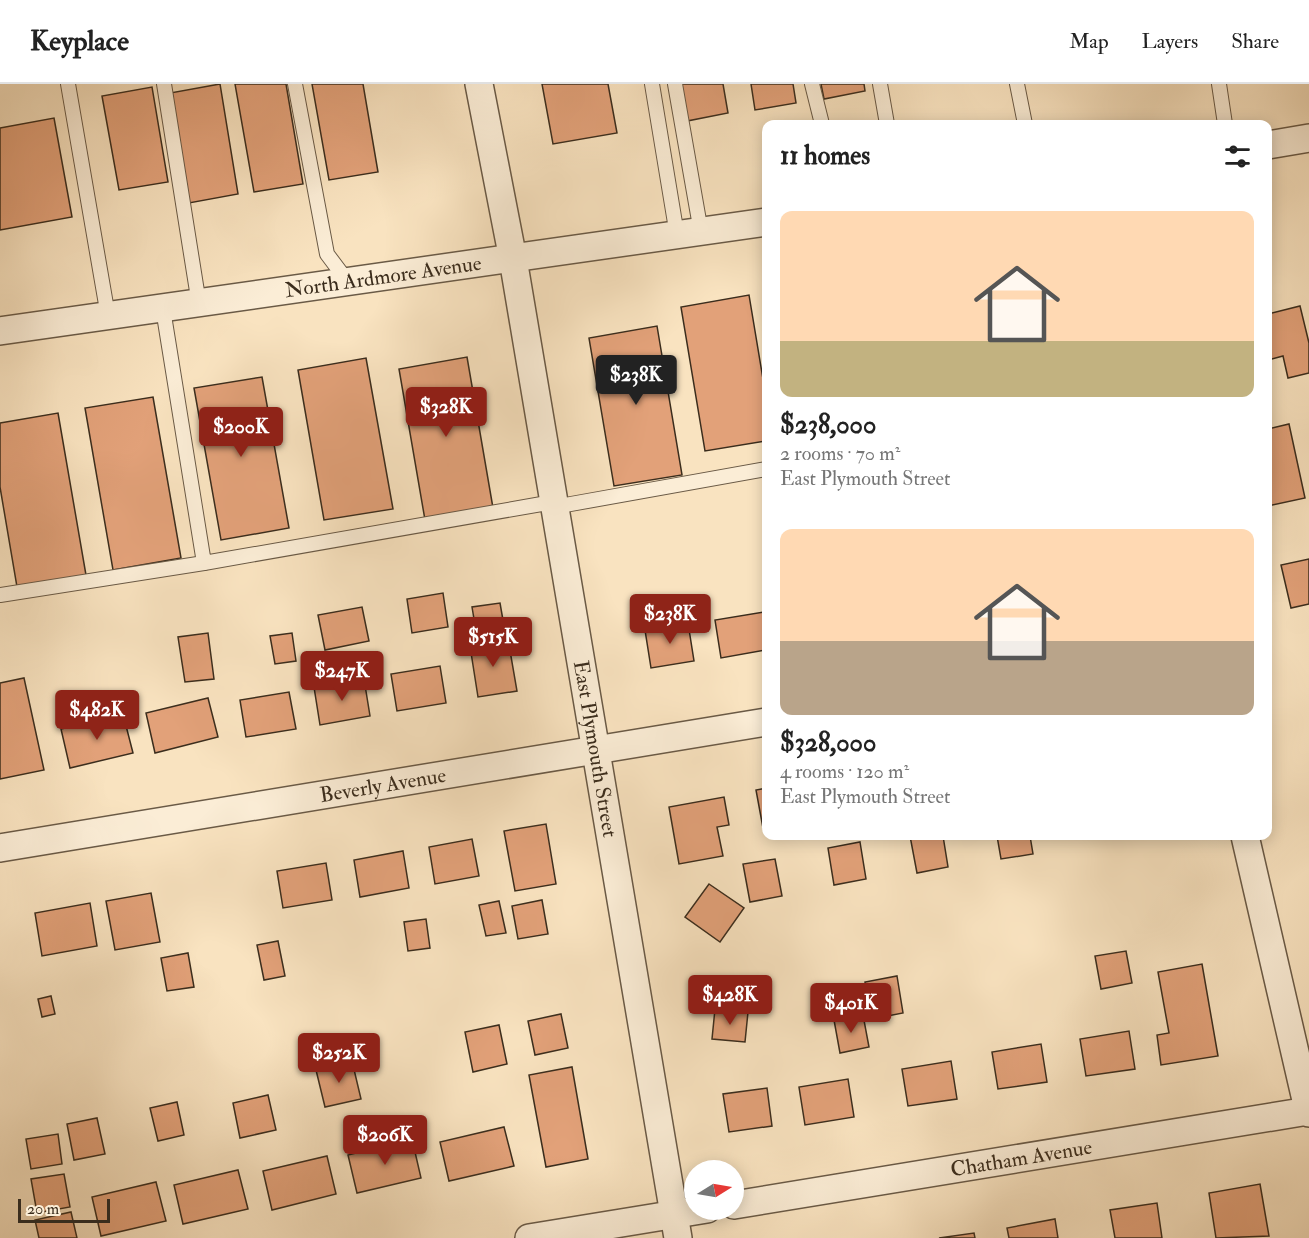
<!DOCTYPE html>
<meta charset="utf-8">
<style>
body{margin:0;font-family:"IM FELL Double Pica",serif;background:#f6f6f6;color:#222;height:100vh;display:flex;flex-direction:column;font-size:22px;white-space:nowrap}
*{box-sizing:border-box;margin:0}
p{font-size:20px;color:#767676}
.icon{flex:none;width:33px;height:33px;fill:none;stroke:currentColor;stroke-width:2;stroke-linecap:round;stroke-linejoin:round}
.map{position:relative;flex:1;overflow:hidden}
.panel{position:absolute;left:762px;top:36px;width:510px;height:720px;display:flex;flex-direction:column;background:#fff;border-radius:12px;box-shadow:0 3px 15px #0003}
.panel>*{flex:none}
.needle{width:39px;rotate:79deg}
.fabs{position:absolute;left:684px;top:1076px;display:grid;gap:12px}
.fabs a{display:grid;place-items:center;width:60px;height:60px;border-radius:50%;background:#fff;box-shadow:0 3px 15px #0003;font-size:30px}
.scale{position:absolute;left:18px;bottom:15px;width:92px;box-sizing:border-box;padding-left:6px;border:3px solid #3b2d1d;border-top:0;font-size:16px;line-height:21px;white-space:nowrap;color:#3b2d1d;-webkit-text-stroke:4px #fbedd6;paint-order:stroke}
.price{position:absolute;translate:-50% -51px;padding:0 14px;border-radius:6px;background:#8f2418;color:#fff;font-size:20px;line-height:39px;filter:drop-shadow(0 2px 3px #0008)}
.price::after{content:'';position:absolute;left:50%;top:36px;width:18px;height:14px;margin-left:-9px;background:inherit;clip-path:polygon(0 0,100% 0,50% 100%)}
.price.on{background:#222;color:#fff}
ul{padding:0;list-style:none}
li{display:grid;align-content:center;gap:12px;height:318px;padding:0 18px}
li span{display:grid;place-items:center;height:186px;border-radius:12px;color:#555}
li>.icon{margin-inline-start:auto}
span .icon{width:108px;height:108px;fill:#fffc;stroke-width:1}
li b{font-size:26px}
h2{display:flex;justify-content:space-between;align-items:center;height:72px;padding:0 18px;font-size:26px}
header{display:flex;align-items:center;gap:36px;box-sizing:border-box;height:84px;padding:0 30px;background:#fff;border-bottom:2px solid #e0e0e0}
header strong{font-size:28px}
nav{display:flex;gap:33px;margin-inline-start:auto;font-size:21px}
.map>svg:first-child{display:block}
.building{fill:#e2a179;stroke:#3b2d1d;stroke-width:1.5}
.lines{fill:none;stroke-linecap:round;stroke-linejoin:round}
.service-casing{stroke:#6a5a46;stroke-width:16}
.minor-casing{stroke:#6a5a46;stroke-width:30}
.service{stroke:#fbedd6;stroke-width:14}
.minor{stroke:#fbedd6;stroke-width:27}
.labels{text-anchor:middle;dominant-baseline:central;stroke-width:4.5;stroke-linejoin:round;paint-order:stroke}
.street-label{font-size:21px;fill:#3b2d1d;stroke:#fbedd6}
</style>
<header>
<strong>Keyplace</strong>
<nav><a>Map</a><a>Layers</a><a>Share</a></nav>
</header>
<div class="map">
<svg width="1309" height="1154" viewBox="0 0 1309 1154">
<rect width="100%" height="100%" fill="#f9e3c0"/>
<filter id="stains"><feTurbulence type="fractalNoise" baseFrequency=".00333" numOctaves="4"/><feColorMatrix values="0 0 0 0 .2 0 0 0 0 .09 0 0 0 0 .02 0 0 0 .5 -.17"/></filter>
<radialGradient id="worn" r=".72"><stop offset=".6" stop-color="#630" stop-opacity="0"/><stop offset="1" stop-color="#630" stop-opacity=".3"/></radialGradient>
<g class="building">
<polygon points="220,0 238,110 189,119 170,9"/>
<polygon points="235,0 286,0 303,100 254,108"/>
<polygon points="312,0 363,0 378,88 329,96"/>
<polygon points="542,0 608,0 617,49 553,60"/>
<polygon points="681,0 723,0 728,29 687,37"/>
<polygon points="751,0 793,0 796,19 755,26"/>
<polygon points="821,0 864,0 865,7 824,15"/>
<polygon points="152,3 168,98 119,106 102,12"/>
<polygon points="54,34 72,133 0,146 0,44"/>
<polygon points="749,211 766,313 766,357 705,367 681,223"/>
<polygon points="1300,222 1309,259 1309,289 1288,294 1283,272 1268,276 1268,230"/>
<polygon points="657,242 682,391 614,402 589,254"/>
<polygon points="467,273 493,424 425,436 399,285"/>
<polygon points="366,274 393,425 324,436 298,286"/>
<polygon points="262,293 289,444 221,456 194,304"/>
<polygon points="153,313 181,474 113,486 85,324"/>
<polygon points="58,329 86,491 17,503 0,403 0,339"/>
<polygon points="1289,340 1305,414 1268,422 1268,345"/>
<polygon points="1309,475 1309,520 1291,524 1281,481"/>
<polygon points="443,509 448,543 412,549 407,515"/>
<polygon points="500,519 504,542 476,547 472,523"/>
<polygon points="362,523 369,557 325,566 318,531"/>
<polygon points="764,528 766,566 721,574 715,536"/>
<polygon points="688,539 694,577 651,584 645,546"/>
<polygon points="208,549 214,595 185,598 178,553"/>
<polygon points="292,549 296,577 275,580 270,552"/>
<polygon points="508,555 517,607 478,613 470,562"/>
<polygon points="440,582 446,619 397,627 391,590"/>
<polygon points="24,594 44,686 0,695 0,599"/>
<polygon points="364,595 370,632 320,641 314,603"/>
<polygon points="289,608 296,645 246,653 240,616"/>
<polygon points="208,614 218,653 155,669 146,629"/>
<polygon points="123,630 133,669 70,684 61,645"/>
<polygon points="766,704 766,743 763,744 756,706"/>
<polygon points="724,713 729,741 717,743 723,772 679,780 669,723"/>
<polygon points="546,740 556,800 515,807 504,747"/>
<polygon points="910,752 943,752 948,783 917,789"/>
<polygon points="997,752 1030,752 1033,770 1001,775"/>
<polygon points="472,755 479,792 435,800 429,763"/>
<polygon points="860,758 866,795 834,801 828,764"/>
<polygon points="403,767 409,804 360,813 354,776"/>
<polygon points="775,775 782,812 750,818 743,780"/>
<polygon points="326,779 332,816 283,824 277,787"/>
<polygon points="709,800 744,824 720,858 685,833"/>
<polygon points="151,809 160,858 115,866 106,817"/>
<polygon points="542,816 548,850 518,855 512,822"/>
<polygon points="499,817 506,849 486,852 479,821"/>
<polygon points="90,819 97,862 42,872 35,829"/>
<polygon points="426,835 430,864 408,867 404,838"/>
<polygon points="278,857 285,892 264,896 257,861"/>
<polygon points="1126,867 1132,899 1101,905 1095,872"/>
<polygon points="188,869 194,903 167,907 161,874"/>
<polygon points="1202,880 1218,972 1161,981 1157,951 1169,949 1158,888"/>
<polygon points="897,892 903,929 872,935 865,898"/>
<polygon points="51,912 55,930 42,933 38,915"/>
<polygon points="715,925 748,928 745,958 712,955"/>
<polygon points="561,930 568,964 535,971 528,937"/>
<polygon points="863,931 869,963 840,969 834,936"/>
<polygon points="499,941 507,980 473,988 465,948"/>
<polygon points="1129,947 1135,985 1086,992 1080,955"/>
<polygon points="1041,960 1047,998 998,1005 992,968"/>
<polygon points="352,977 361,1015 325,1023 316,986"/>
<polygon points="951,977 957,1015 908,1022 902,985"/>
<polygon points="572,983 588,1075 546,1083 529,991"/>
<polygon points="848,995 854,1033 805,1041 799,1003"/>
<polygon points="767,1004 772,1042 729,1048 723,1010"/>
<polygon points="268,1011 276,1046 240,1054 233,1019"/>
<polygon points="177,1018 184,1051 158,1057 150,1024"/>
<polygon points="97,1034 105,1070 74,1076 67,1040"/>
<polygon points="504,1043 514,1082 449,1097 440,1058"/>
<polygon points="58,1050 62,1080 31,1085 26,1055"/>
<polygon points="412,1055 421,1094 357,1109 348,1071"/>
<polygon points="327,1072 336,1110 272,1126 263,1087"/>
<polygon points="238,1086 248,1125 183,1140 174,1101"/>
<polygon points="64,1090 70,1123 37,1129 31,1095"/>
<polygon points="156,1098 166,1137 101,1152 92,1113"/>
<polygon points="1260,1100 1269,1152 1216,1154 1209,1109"/>
<polygon points="1157,1119 1162,1154 1115,1154 1110,1126"/>
<polygon points="71,1128 77,1154 39,1154 35,1136"/>
<polygon points="1055,1135 1058,1154 1009,1154 1007,1144"/>
<polygon points="974,1149 975,1154 939,1154"/>
</g>
<g class="lines">
<defs>
<g id="service">
<polyline points="68,0 108,232"/>
<polyline points="164,0 199,220"/>
<polyline points="295,0 327,170 348,198"/>
<polyline points="652,0 677,151"/>
<polyline points="675,0 701,148"/>
<polyline points="812,0 822,40"/>
<polyline points="880,0 887,40"/>
<polyline points="1017,0 1025,40"/>
<polyline points="1219,0 1225,40"/>
<polyline points="163,225 204,479 553,418"/>
<polyline points="554,423 766,385"/>
<polyline points="0,511 204,479"/>
</g>
<g id="minor">
<path id="s1" d="M479,0l34,175 165,979"/>
<polyline points="1268,61 1309,54"/>
<path id="s2" d="M0,247l766,-109"/>
<polyline points="1245,752 1309,1029"/>
<path id="s3" d="M0,764l766,-126"/>
<path id="s4" d="M734,1121l574,-94"/>
<polyline points="529,1154 707,1125"/>
</g>
</defs>
<use href="#service" class="service-casing"/>
<use href="#minor" class="minor-casing"/>
<use href="#service" class="service"/>
<use href="#minor" class="minor"/>
</g>
<g class="labels">
<g class="street-label">
<text stroke="none"><textPath href="#s2" startOffset="387">North Ardmore Avenue</textPath></text>
<text stroke="none"><textPath href="#s1" startOffset="675">East Plymouth Street</textPath></text>
<text stroke="none"><textPath href="#s3" startOffset="388">Beverly Avenue</textPath></text>
<text stroke="none"><textPath href="#s4" startOffset="291">Chatham Avenue</textPath></text>
</g>
</g>
<rect width="100%" height="100%" filter="url(#stains)"/>
<rect width="100%" height="100%" fill="url(#worn)"/>
</svg>
<div class="fabs">
<a><svg class="needle" viewBox="-14 -14 28 28"><path d="M0-13l5 13h-10z" fill="#e53935"/><path d="M0 13l5-13h-10z" fill="#767676"/></svg></a>
</div>
<div class="scale">20 m</div>
<b class="price on" style="left:636px;top:322px">$238K</b>
<b class="price" style="left:446px;top:354px">$328K</b>
<b class="price" style="left:241px;top:374px">$200K</b>
<b class="price" style="left:670px;top:561px">$238K</b>
<b class="price" style="left:493px;top:584px">$515K</b>
<b class="price" style="left:342px;top:618px">$247K</b>
<b class="price" style="left:97px;top:657px">$482K</b>
<b class="price" style="left:730px;top:942px">$428K</b>
<b class="price" style="left:851px;top:950px">$401K</b>
<b class="price" style="left:339px;top:1000px">$252K</b>
<b class="price" style="left:385px;top:1082px">$206K</b>
<section class="panel">
<h2>11 homes<svg class="icon" aria-label="filters" viewBox="0 0 24 24"><path d="M4 7h16M4 17h16"/><circle cx="9" cy="7" r="2"/><circle cx="15" cy="17" r="2"/></svg></h2>
<ul>
<li><span style="background:linear-gradient(#ffd9b3 70%,#c2b280 0)"><svg class="icon" aria-label="home" viewBox="0 0 24 24"><path d="M3 11l9-7 9 7M6 9v11h12V9"/></svg></span><div><b>$238,000</b><p>2 rooms · 70 m²</p><p>East Plymouth Street</p></div></li>
<li><span style="background:linear-gradient(#ffd9b3 60%,#b9a48a 0)"><svg class="icon" aria-label="home" viewBox="0 0 24 24"><path d="M3 11l9-7 9 7M6 9v11h12V9"/></svg></span><div><b>$328,000</b><p>4 rooms · 120 m²</p><p>East Plymouth Street</p></div></li>
</ul>
</section>
</div>
